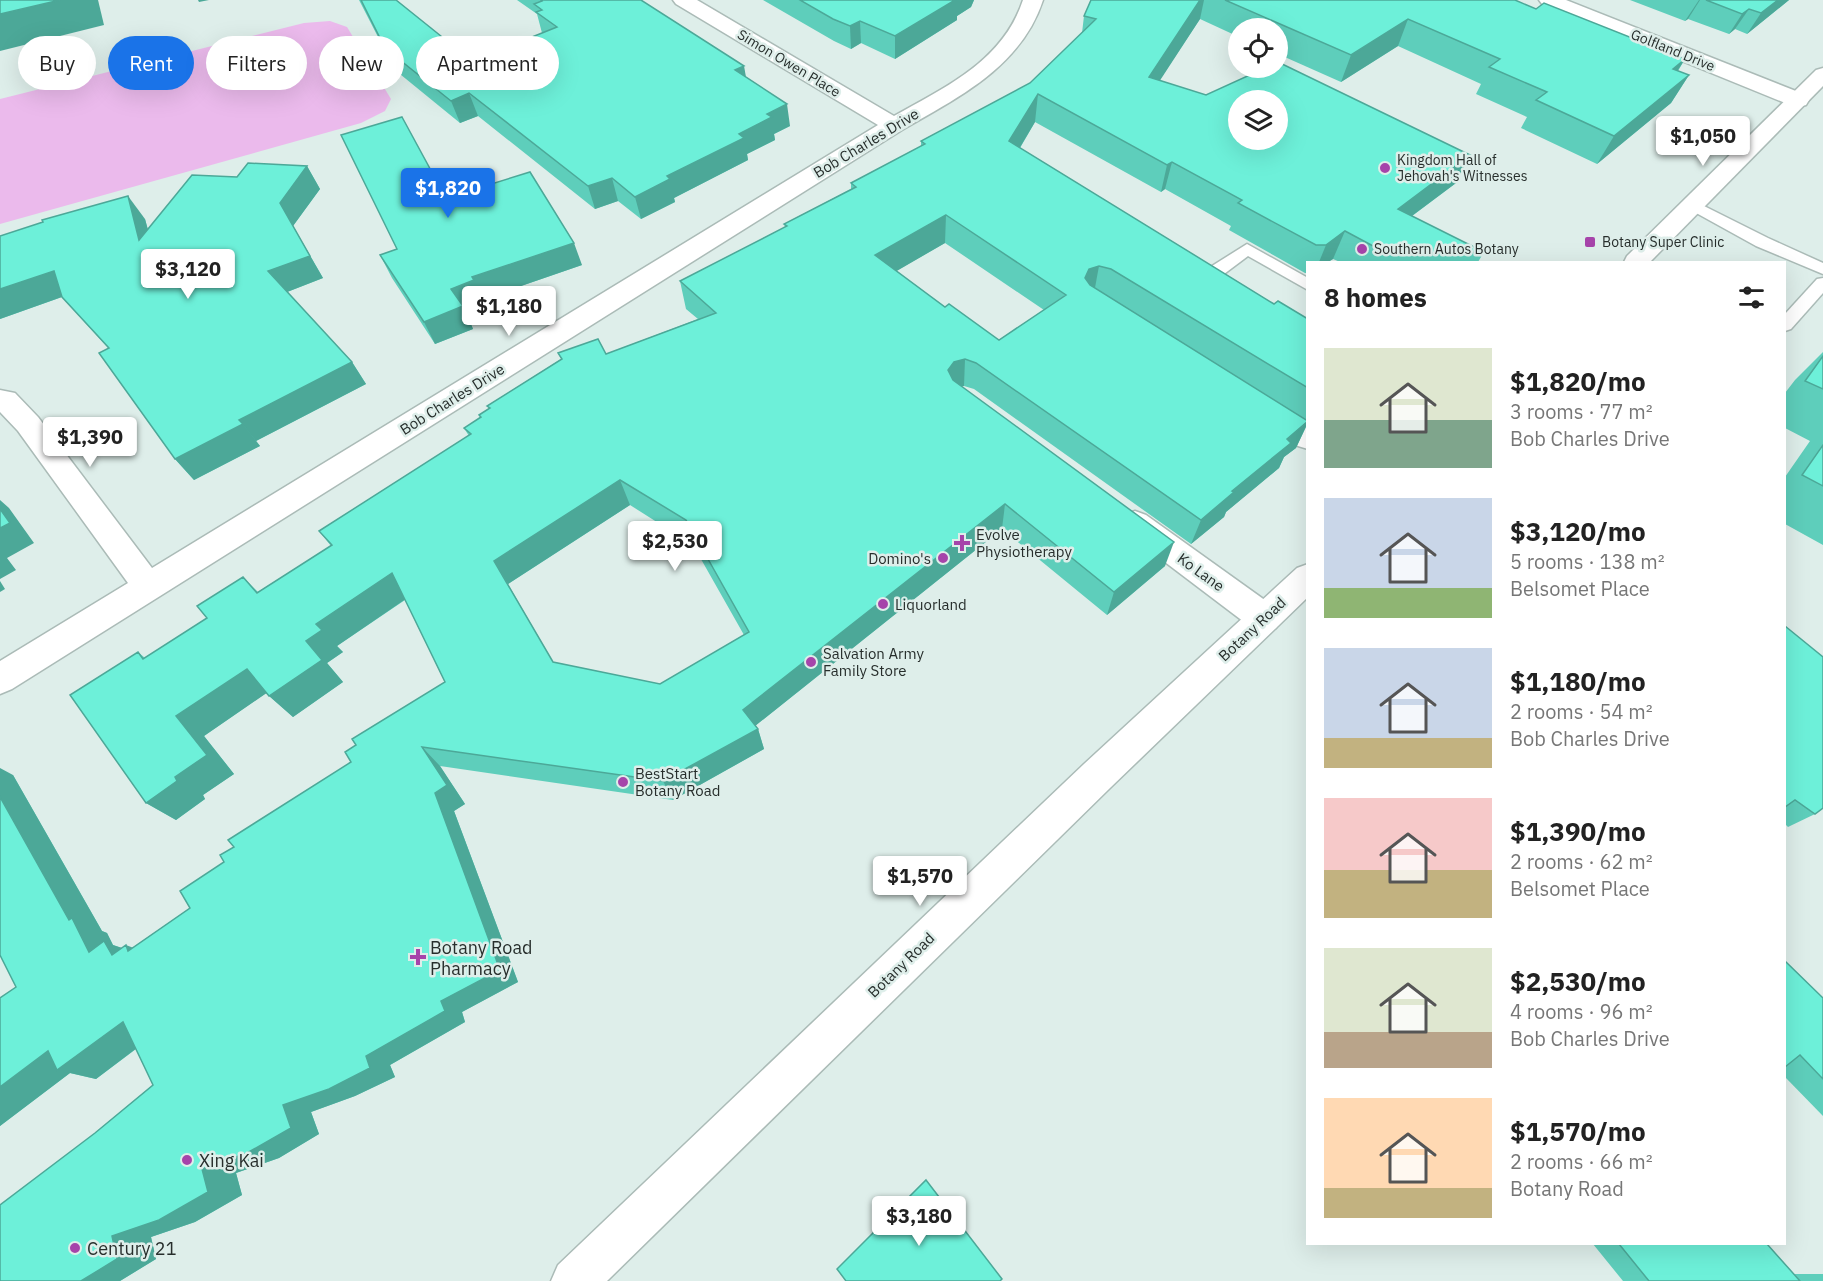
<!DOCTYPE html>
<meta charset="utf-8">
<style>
body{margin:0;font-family:"IBM Plex Sans",sans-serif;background:#f2f2f2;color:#222;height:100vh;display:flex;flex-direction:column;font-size:22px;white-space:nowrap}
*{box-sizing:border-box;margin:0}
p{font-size:20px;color:#767676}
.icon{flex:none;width:33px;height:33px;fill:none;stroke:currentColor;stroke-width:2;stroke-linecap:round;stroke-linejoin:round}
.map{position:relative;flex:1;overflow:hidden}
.sheet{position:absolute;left:1306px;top:261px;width:480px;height:984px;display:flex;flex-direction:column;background:#fff;border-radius:0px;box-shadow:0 6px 24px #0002}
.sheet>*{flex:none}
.hud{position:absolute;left:18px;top:36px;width:570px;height:54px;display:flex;gap:12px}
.tools{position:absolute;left:1228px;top:18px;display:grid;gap:12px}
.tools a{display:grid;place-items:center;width:60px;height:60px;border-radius:50%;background:#fff;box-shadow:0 6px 24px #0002;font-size:30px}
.price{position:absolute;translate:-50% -51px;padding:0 14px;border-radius:6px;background:#fff;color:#222;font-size:20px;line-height:39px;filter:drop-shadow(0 2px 3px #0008)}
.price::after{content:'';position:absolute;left:50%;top:36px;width:18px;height:14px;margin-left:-9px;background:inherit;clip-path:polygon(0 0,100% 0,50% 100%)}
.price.active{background:#1a73e8;color:#fff}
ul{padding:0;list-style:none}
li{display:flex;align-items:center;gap:18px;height:150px;padding:0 18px}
li span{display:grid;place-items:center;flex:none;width:168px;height:120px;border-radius:0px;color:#555}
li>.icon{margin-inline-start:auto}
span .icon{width:72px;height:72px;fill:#fffc;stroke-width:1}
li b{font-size:26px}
h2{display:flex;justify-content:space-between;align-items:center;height:72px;padding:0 18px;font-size:26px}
.pill{padding:0 21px;border-radius:27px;background:#fff;box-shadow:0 6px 24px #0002;font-size:21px;line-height:54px}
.pill.active{background:#1a73e8;color:#fff}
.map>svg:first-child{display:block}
.green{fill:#ebbaec}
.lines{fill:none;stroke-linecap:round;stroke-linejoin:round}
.service-casing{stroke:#abbbb7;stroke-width:3}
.minor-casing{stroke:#abbbb7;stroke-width:3}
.tertiary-casing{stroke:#abbbb7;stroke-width:3}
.secondary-casing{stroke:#abbbb7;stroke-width:3}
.service{fill:#fff;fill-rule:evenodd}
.minor{fill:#fff;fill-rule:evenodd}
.tertiary{fill:#fff;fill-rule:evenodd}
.secondary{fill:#fff;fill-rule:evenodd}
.wall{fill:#5ecebb;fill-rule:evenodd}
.shaded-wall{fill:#4ca898}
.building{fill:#6df0d9;stroke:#4ca898;stroke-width:1.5;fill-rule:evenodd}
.poi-dot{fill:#a644aa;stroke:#deeeea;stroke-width:2}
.labels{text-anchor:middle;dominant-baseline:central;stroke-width:5;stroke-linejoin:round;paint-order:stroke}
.far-street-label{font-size:14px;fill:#272e2c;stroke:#deeeea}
.far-poi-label{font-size:14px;fill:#272e2c;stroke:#deeeea;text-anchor:start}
.street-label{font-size:15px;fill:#272e2c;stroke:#deeeea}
.poi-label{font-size:15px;fill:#272e2c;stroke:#deeeea;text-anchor:start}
.near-poi-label{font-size:18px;fill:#272e2c;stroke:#deeeea;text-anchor:start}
</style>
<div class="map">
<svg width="1823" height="1281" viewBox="0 0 1823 1281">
<rect width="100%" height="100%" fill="#deeeea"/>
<polygon class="green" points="330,21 347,27 391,99 385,111 361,123 0,224 0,99 304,23"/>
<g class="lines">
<defs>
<g id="service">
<polygon points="1694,201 1768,238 1823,263 1823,274 1756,246 1689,209 1686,206 1689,203"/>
<polygon points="1247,244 1308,278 1308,290 1248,256 1224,274 1212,274 1210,270 1212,266"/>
<polygon points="1823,278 1823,293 1791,329 1785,331 1785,314 1817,279"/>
</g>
<g id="minor">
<path d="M673,0h24l197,116c53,-30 109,-55 129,-116h20c-22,67 -84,97 -141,130l-890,559 -12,5v-33l128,-78 -110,-152 -18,-19v-22l15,3 23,24 114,151 726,-443 -202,-121z"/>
<polygon points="1264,401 1274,404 1308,424 1308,449 1298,446 1254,418 1250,411 1254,404"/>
<polygon points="1135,511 1146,515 1276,608 1280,618 1276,628 1264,632 1252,628 1124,531 1120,523 1124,515"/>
</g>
<polygon id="tertiary" points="1539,0 1566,0 1806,95 1809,100 1806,105 1798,107 1790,105 1542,4"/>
<g id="secondary">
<polygon points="1823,68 1823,86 1650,262 1624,262 1627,256 1816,70"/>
<polygon points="1308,564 1308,597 1110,788 607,1281 551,1281 558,1265 1084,764 1297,568"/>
</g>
</defs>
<use href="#service" class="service-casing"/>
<use href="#minor" class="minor-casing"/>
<use href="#tertiary" class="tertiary-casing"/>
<use href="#secondary" class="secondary-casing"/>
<use href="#service" class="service"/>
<use href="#minor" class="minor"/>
<use href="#tertiary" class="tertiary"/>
<use href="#secondary" class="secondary"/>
</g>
<g class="wall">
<polygon points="359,0 396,0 472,61 542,33 537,14 517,0 641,0 746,77 790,126 774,134 775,140 747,154 748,160 674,198 675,202 641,219 618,201 595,209 478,116 460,123 395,70"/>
<polygon points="763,0 974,0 971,7 957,16 957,20 895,59 861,43 851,49 834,41"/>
<path d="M1091,0h424l21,9 149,50 -7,12 11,4 -18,28 -74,61 -76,-36 6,-11 -51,-23 5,-10 -83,-38 -57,36 -63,-28v-26h-39v9l-39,-18 -41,62 297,102 -44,33 72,36 -6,10h-138l-7,-3 -5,3h-20v11h-3l-76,-43 2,-4 -66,-37 -4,3 -126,-70 -15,26 254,156 34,15v104l-12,25 -12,9 -5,11 -53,44 -2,5 -33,27 -217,-155 -10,-3h-3l204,180 -58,49 -105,-86 -247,197 3,3 6,20 -91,51 -233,-34 25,38 -11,7 64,171 -56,30 3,10 -75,43 5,12 -40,19 -44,16 8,22 -40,24 -43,15 6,22 -47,27 -44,15 5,22 -36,22h-120l95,-148 58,-48 -17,-36 -40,30 -26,-6 -70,53v-128l16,-11 -3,-212 89,156 5,2 6,12 9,3h10l58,-40 34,-46 10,-15 117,-85 94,-80 -40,-82 -68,46 6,6 -16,11 16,19 -50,35 -27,-24 -62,43 30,38 -31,21 2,4 -29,21 -30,-17 -8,-151 7,6 62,-40 36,-41 15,15 73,-46 -12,-15 150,-95 -5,-8 16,-10 -1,-3 10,-6 -2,-3 74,-47 -3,-6 48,1 92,-35 -12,-10 -6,-28 105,-54 -1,-3 67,-35v-6l70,-37v-5l109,-58 52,-50 2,-17zM945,243l99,67 -45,30 -54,-33 -49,-36zM630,505l63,40 51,90 -84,49 -107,-22 -45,-78z"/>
<polygon points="1630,0 1789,0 1747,34 1735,29 1729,34 1688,19 1685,21"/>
<polygon points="307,166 320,189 293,226 323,278 287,292 352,362 366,384 256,441 260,446 194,480 175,459 108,348 62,297 0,319 0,236 145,219 148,230 237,177"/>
<polygon points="446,198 582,265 483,299 484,302 465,310 473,329 435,344 392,278 380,255 397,249"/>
<polygon points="1823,352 1823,545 1785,524 1785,477 1810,441 1785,428 1785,393 1795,380"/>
<polygon points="1785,626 1815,814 1788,827 1785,824"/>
<polygon points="1785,961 1823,998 1823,1116 1785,1077"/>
<polygon points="1593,1244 1767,1244 1793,1274 1823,1274 1823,1281 1623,1281"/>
</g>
<g class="shaded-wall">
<polygon points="60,0 98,0 104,25 0,51 0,14"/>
<polygon points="198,0 209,0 199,2"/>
<polygon points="953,0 974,0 971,7 957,16 957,20 895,59 895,36"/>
<polygon points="1200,0 1204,0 1200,19 1144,105 1149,77"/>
<polygon points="1699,0 1700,0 1688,19 1685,21"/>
<polygon points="1778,0 1789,0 1747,34 1761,13"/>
<polygon points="1749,9 1735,29 1729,34 1742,14"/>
<polygon points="1408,19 1398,46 1341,82 1351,55"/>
<polygon points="860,21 861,43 851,49 850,26"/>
<polygon points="1685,59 1667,87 1673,69"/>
<polygon points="744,66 748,88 735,70"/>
<polygon points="1689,75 1671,103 1597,164 1614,136"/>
<polygon points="469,93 478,116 460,123 451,101"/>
<polygon points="1038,94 1035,122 1007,169 1009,141"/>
<polygon points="787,104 790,126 774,134 775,140 747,154 748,160 674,198 675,202 641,219 635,197 667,176 739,134 767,114"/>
<polygon points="1470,155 1456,183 1385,236 1398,209"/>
<polygon points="1172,162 1165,189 1161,192 1167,165"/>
<polygon points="307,166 320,189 293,226 323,278 282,294 268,271 280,203"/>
<polygon points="612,178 618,201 595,209 588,186"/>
<polygon points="128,196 145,219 157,263 139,240"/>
<polygon points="946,215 945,243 876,283 875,255"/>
<polygon points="1345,231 1333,259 1328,262 1319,262 1326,245"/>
<polygon points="574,243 582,265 483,299 484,302 465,310 473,329 435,344 424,322 451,289 472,277"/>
<polygon points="1099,266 1094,293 1085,278 1089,269"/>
<polygon points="54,271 73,293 0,319 0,289"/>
<polygon points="965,359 964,386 952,389 948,370 954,362"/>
<polygon points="352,362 366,384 256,441 239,420"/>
<polygon points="1308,422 1296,448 1284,457 1279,468 1226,512 1224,517 1191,544 1201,520 1287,439"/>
<polygon points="243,424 260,446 194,480 175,459"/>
<polygon points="620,480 630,505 508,584 494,561"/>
<polygon points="0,500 9,508 34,543 7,558 16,570 0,579"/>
<polygon points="1005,504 1002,529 750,730 743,710"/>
<polygon points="1174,542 1165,566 1107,615 1114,592"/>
<polygon points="392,573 410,596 337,646 343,652 327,663 343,682 293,717 269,696 316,624"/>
<polygon points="0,581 5,589 0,592"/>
<polygon points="247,669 271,690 204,736 234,774 203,795 205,799 176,820 146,803 175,777 176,716"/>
<polygon points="758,729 764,749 673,800 663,781"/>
<polygon points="422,747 440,766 465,804 454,811 518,982 462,1012 465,1022 390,1065 395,1077 355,1096 311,1112 319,1134 279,1158 236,1173 242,1195 195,1222 151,1237 156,1259 120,1281 81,1281 112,1236 202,1169 283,1105 366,1056 441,1001 435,793"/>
<polygon points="0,768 13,775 102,931 107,933 113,945 128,950 126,945 159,958 147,968 89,952 69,920 0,797"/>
<polygon points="123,1022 158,1032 96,1079 70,1073 0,1126 0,1087 48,1051"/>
</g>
<g class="building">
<polygon points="0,0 60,0 0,14"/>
<polygon points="361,0 396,0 472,61 557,27 536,12 542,10 534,4 542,1 541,0 641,0 744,66 735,70 787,104 767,114 772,117 739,134 744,138 667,176 670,179 635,197 612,178 588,186 469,93 451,101 385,48"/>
<polygon points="800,0 955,0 895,36 860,21 850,26 833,19"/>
<path d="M1091,0h109l-51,77 57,18 59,-27h13v-6l192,93 -72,54 86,43 -96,2 -43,-23 -19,14h-10l-78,-42 4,-3 -70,-38 -5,3 -129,-71 -29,47 265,163 4,-3 30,18v69l-197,-119 -12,-3 -10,3 -4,9 5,7 218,136 -21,18 4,4 -59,48 2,1 -33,28 -225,-157 -11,-4 -11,3 -6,8 5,10 221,162 -60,50 -109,-88 -262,206 15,19 -95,52 -241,-34 25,38 -12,8 65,177 -59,31 4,10 -79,45 4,12 -41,21 -46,16 8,23 -44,25 -45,16 6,23 -49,28 -47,16 5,23 -36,22h-81v-76l95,-72 58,-48 -30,-63 -66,48 -9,-19 -48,36v-89l16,-11 -16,-32v-158l69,123 3,-2 17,34 15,-11 8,14 14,-10 2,6 62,-43 -10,-17 44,-29 -4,-7 14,-8 -6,-7 123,-78 -6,-10 11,-7 -4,-6 93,-57 -53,-109 -76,51 6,6 -16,11 16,19 -53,36 -22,-27 -71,47 31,39 -32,22 2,4 -31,22 -76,-108 68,-43 5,7 64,-41 -10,-12 46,-29 14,16 75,-48 -13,-14 152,-97 -7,-6 17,-11 -2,-2 11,-7 -3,-2 75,-47 -4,-6 40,-14 8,15 110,-41 -36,-32 107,-55 -3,-2 72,-37 -5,-4 74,-39 -4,-3 109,-58 66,-64 -12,-3zM1239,100h39v40h-39zM946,215l120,80 -67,45 -50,-36 -4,3 -70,-52zM620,480l66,40 63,112 -89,52 -107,-22 -59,-101z"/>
<polygon points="1225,0 1515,0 1536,9 1544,3 1685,59 1673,69 1689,75 1614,136 1536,100 1547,92 1489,67 1500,59 1408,19 1351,55"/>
<polygon points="1706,0 1778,0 1761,13 1749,9 1742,14"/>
<polygon points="402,117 446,198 530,172 574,243 472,277 474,280 451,289 463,306 424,322 380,255 397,249 341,135"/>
<polygon points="248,163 307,166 280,203 310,256 268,271 352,362 239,420 243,424 175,459 99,353 109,348 62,297 54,271 0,289 0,236 43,222 42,220 128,196 139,240 192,175 237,177"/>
<polygon points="1823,356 1823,389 1805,381"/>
<polygon points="1823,445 1823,486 1802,475"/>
<polygon points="0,509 10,523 0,528"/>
<polygon points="1785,626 1823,657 1823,808 1815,814 1795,800 1785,807"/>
<polygon points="1785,961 1823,998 1823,1079 1800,1055 1785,1067"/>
<polygon points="926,1180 1002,1279 1000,1281 846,1281 837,1269"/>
<polygon points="1619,1244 1767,1244 1800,1281 1649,1281"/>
</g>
<g class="poi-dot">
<circle cx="1385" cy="168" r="6"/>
<rect x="1584" y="236" width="12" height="12" rx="3"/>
<circle cx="1362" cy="249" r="6"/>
<path d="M959 534h6v6h6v6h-6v6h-6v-6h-6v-6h6z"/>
<circle cx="943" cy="558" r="6"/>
<circle cx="883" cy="604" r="6"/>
<circle cx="811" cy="662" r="6"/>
<circle cx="623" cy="782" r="6"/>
<path d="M415 948h6v6h6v6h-6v6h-6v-6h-6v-6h6z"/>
<circle cx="187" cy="1160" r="6"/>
<circle cx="75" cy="1248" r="6"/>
</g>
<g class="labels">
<g class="far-street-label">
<text transform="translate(1673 50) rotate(22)">Golfland Drive</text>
<text transform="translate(789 63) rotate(31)">Simon Owen Place</text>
</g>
<g class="far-poi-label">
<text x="1397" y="160">Kingdom Hall of<tspan x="1397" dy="16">Jehovah's Witnesses</tspan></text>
<text x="1602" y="242">Botany Super Clinic</text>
<text x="1374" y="249">Southern Autos Botany</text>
</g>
<g class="street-label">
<text transform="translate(866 143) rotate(-31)">Bob Charles Drive</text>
<text transform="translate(452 399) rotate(-32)">Bob Charles Drive</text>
<text transform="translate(1201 572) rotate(36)">Ko Lane</text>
<text transform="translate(1252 629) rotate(-43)">Botany Road</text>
<text transform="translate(901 965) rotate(-44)">Botany Road</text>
</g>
<g class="poi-label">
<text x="976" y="534">Evolve<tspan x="976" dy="17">Physiotherapy</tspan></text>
<text x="931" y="558" text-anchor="end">Domino's</text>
<text x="895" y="604">Liquorland</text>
<text x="823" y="653">Salvation Army<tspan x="823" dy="17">Family Store</tspan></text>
<text x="635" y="773">BestStart<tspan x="635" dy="17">Botany Road</tspan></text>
</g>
<g class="near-poi-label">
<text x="430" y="947">Botany Road<tspan x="430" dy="21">Pharmacy</tspan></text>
<text x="199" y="1160">Xing Kai</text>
<text x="87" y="1248">Century 21</text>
</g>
</g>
</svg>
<div class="tools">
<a><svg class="icon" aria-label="locate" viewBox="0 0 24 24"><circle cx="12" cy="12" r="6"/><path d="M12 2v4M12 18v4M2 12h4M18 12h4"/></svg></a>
<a><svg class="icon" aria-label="layers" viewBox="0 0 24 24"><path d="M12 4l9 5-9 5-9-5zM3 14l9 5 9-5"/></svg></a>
</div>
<b class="price" style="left:1703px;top:167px">$1,050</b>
<b class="price active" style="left:448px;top:219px">$1,820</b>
<b class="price" style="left:188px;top:300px">$3,120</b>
<b class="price" style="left:509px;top:337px">$1,180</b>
<b class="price" style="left:90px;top:468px">$1,390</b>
<b class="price" style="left:675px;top:572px">$2,530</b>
<b class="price" style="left:920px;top:907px">$1,570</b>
<b class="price" style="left:919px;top:1247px">$3,180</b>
<div class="hud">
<a class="pill">Buy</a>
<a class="pill active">Rent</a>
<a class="pill">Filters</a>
<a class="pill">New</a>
<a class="pill">Apartment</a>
</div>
<section class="sheet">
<h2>8 homes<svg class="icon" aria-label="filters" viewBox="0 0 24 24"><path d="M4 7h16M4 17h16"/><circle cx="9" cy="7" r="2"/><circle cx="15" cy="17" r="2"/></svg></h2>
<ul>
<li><span style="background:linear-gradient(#dfe7d0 60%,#7fa58c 0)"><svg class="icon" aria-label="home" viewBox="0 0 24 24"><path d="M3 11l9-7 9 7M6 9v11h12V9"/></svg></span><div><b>$1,820/mo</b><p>3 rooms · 77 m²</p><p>Bob Charles Drive</p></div></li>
<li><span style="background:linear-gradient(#c9d6e8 75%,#8fb573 0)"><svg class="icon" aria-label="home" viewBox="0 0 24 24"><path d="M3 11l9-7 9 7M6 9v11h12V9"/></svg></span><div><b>$3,120/mo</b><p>5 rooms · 138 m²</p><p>Belsomet Place</p></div></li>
<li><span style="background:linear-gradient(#c9d6e8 75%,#c2b280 0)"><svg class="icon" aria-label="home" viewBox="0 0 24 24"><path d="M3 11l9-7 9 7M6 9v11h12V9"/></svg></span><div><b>$1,180/mo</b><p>2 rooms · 54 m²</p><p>Bob Charles Drive</p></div></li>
<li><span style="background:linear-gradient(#f6c9c9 60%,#c2b280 0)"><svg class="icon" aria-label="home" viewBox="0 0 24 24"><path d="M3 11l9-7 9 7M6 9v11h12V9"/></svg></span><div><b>$1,390/mo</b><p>2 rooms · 62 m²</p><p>Belsomet Place</p></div></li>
<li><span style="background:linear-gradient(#dfe7d0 70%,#b9a48a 0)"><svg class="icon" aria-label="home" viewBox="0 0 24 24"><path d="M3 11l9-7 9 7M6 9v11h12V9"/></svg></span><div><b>$2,530/mo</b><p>4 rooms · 96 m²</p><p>Bob Charles Drive</p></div></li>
<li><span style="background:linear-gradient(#ffd9b3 75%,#c2b280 0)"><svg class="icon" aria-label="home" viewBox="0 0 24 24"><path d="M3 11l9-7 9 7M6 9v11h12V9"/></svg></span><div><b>$1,570/mo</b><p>2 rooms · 66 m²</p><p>Botany Road</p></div></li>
</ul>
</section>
</div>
